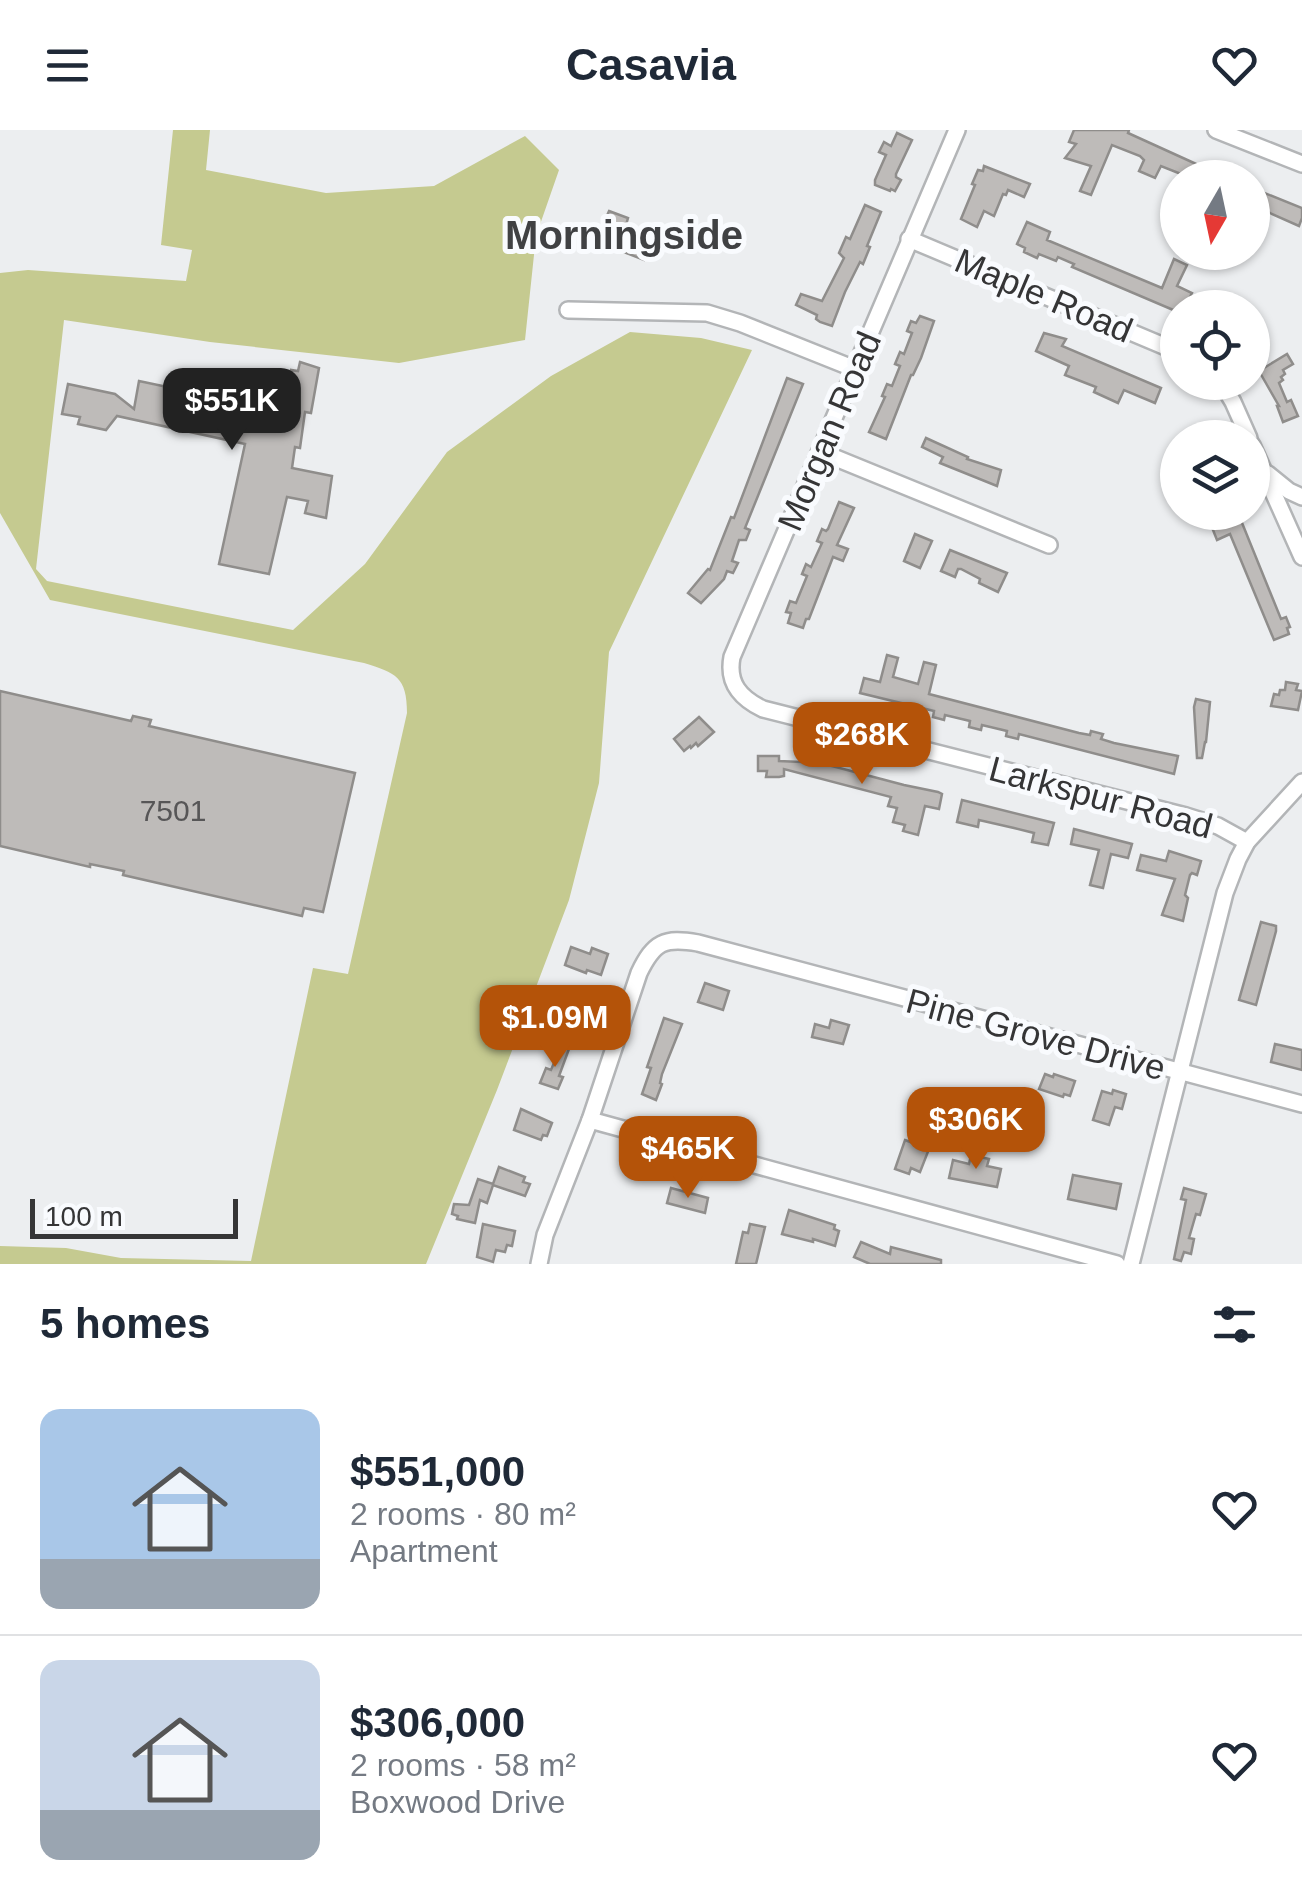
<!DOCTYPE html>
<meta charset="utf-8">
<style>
body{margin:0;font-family:Arial,sans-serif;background:#f2f2f3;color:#1f2937;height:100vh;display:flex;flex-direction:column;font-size:38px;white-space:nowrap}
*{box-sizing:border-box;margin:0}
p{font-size:32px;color:#747a83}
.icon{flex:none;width:55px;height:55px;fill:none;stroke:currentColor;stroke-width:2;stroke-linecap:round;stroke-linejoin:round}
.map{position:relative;height:1134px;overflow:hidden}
.panel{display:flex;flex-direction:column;background:#fff;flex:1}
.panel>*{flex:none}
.needle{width:65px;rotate:189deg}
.tools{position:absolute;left:1160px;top:30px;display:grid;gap:20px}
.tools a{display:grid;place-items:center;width:110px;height:110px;border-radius:50%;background:#fff;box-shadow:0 2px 8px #0004;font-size:50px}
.scale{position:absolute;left:30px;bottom:25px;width:208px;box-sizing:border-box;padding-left:10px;border:5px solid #353536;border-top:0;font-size:28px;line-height:35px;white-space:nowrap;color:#353536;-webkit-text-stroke:8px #f9fbfe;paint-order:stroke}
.price{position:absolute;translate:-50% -85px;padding:0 22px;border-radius:20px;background:#b45309;color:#fff;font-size:32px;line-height:65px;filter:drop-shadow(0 2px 5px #0008)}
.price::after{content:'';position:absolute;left:50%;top:60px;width:30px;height:22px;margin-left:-15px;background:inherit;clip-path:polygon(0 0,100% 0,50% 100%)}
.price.active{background:#222;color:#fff}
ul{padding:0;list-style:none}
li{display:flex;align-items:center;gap:30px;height:250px;padding:0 40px}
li+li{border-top:2px solid #e0e1e3}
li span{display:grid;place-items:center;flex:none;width:280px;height:200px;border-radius:20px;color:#555}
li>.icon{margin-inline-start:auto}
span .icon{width:120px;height:120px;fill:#fffc;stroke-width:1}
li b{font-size:42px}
h2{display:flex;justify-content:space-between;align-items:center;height:120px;padding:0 40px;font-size:42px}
header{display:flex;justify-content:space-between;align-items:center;height:130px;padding:0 40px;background:#fff;font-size:45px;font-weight:600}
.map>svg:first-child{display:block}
.green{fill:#c5ca90}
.building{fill:#bebbb9;stroke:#8f8d8b;stroke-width:2.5}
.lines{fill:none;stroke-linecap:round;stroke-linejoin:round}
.minor-casing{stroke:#b3b5b7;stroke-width:20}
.minor{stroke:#fff;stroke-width:15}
.labels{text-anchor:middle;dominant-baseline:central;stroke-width:10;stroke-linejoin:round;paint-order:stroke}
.number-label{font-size:30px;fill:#575657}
.street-label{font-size:35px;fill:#353536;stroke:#f9fbfe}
.quarter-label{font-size:40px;font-weight:bold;fill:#404143;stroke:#f9fbfe}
</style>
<header><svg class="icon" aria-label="menu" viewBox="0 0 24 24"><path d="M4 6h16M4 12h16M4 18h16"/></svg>Casavia<svg class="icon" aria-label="heart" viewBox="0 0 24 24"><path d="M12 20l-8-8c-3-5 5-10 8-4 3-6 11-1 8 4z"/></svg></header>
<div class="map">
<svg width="1302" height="1134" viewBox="0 0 1302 1134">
<rect width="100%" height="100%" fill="#eceef0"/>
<path class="green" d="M173,0h37l-4,40 120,23 108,-7 91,-50 34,34 -23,66 -11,104 -126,23 -189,-21 -146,-22 -28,249 11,12 246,49 72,-66 82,-112 104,-76 79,-44 71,6 51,12 -143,302 -10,131 -30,117 -72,190 -71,174h-426v-18l66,2 55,10 130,3 62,-293 35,6 59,-261c0,-36 -11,-40 -43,-50l-314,-63 -50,-87v-240l28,-3 158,11 6,-31 -31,-5z"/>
<g class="building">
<polygon points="1074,0 1129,0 1128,3 1227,48 1179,48 1181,44 1161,36 1155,48 1139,41 1144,30 1140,26 1112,15 1091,65 1080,61 1091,36 1065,28 1076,14 1069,12"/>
<polygon points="897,3 912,10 896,44 896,47 901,50 895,61 891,59 890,61 875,55 875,50 886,25 879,22 884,12 891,16"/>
<polygon points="984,36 1030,54 1024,67 1008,60 1006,65 1003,64 994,86 984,81 977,97 961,89 975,55 972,54 978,40 983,41"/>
<polygon points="1252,58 1302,78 1302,88 1299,96 1252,75"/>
<polygon points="865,75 881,82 867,116 870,117 863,134 860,132 845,162 832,196 820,192 816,189 817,185 796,175 801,164 822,171 844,128 839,123 846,107 850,109"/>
<polygon points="609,81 628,88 626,95 654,106 644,130 596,111"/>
<polygon points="1027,92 1050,102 1047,110 1162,158 1174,129 1187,135 1177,156 1192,163 1190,167 1213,178 1178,178 1178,182 1072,137 1074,134 1058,127 1056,131 1039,124 1037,128 1024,122 1025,118 1017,114"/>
<polygon points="920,186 934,191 921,228 913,245 911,245 886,309 869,302 885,267 882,266 887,254 892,256 900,236 895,234 900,222 904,224 912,203 907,201 911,191 916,193"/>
<polygon points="1044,203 1066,209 1062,216 1161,258 1155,273 1124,260 1118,273 1094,262 1096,257 1065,245 1069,236 1036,221"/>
<polygon points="1287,224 1293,234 1283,240 1285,244 1281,247 1283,250 1279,253 1287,272 1291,270 1298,286 1283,292 1277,276 1279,276 1259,241"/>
<polygon points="300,232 319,238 311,283 305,282 300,318 295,317 292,338 332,346 326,388 305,383 308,371 287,367 269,444 219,434 245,314 117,286 106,300 78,294 80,287 62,284 68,254 115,264 134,279 139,251 281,281 291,240 298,241"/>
<polygon points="787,248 803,254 745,398 750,400 746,410 739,410 732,431 738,433 733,443 727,441 724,449 701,473 688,463 708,439 710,440 731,387 734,388"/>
<polygon points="926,308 968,327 967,329 1001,340 997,356 940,333 943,327 922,317"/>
<polygon points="839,372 854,378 837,415 848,419 843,431 833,427 809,489 806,489 803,498 788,493 791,483 786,482 790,471 796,473 807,446 802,444 806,434 811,437 822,413 817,411 822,399 826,401 828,399"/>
<polygon points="1238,383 1281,489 1286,487 1290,497 1287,498 1289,504 1274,510 1230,404 1217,410 1211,395"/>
<polygon points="915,404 932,411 920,438 904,431"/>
<polygon points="950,420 1007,443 998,462 979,453 980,449 961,439 958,439 955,447 941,441"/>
<polygon points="887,525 898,528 893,547 918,554 924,532 936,535 929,564 1079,603 1090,605 1091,601 1103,604 1101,609 1114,613 1178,626 1174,644 1019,604 1018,609 1006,606 1007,601 982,595 981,600 969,597 970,591 945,585 944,590 933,587 934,581 860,563 864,548 880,552"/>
<polygon points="1286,552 1298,554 1296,560 1302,561 1298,580 1271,576 1274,564 1279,565 1280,560 1285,560"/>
<polygon points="0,561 131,591 133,586 151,590 149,596 355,643 323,782 304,778 302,786 123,745 124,741 90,734 90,737 0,716"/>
<polygon points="1196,569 1210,572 1206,612 1205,612 1202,628 1197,628 1194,577"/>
<polygon points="699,587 714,602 698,616 696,613 691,618 690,616 684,621 674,609"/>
<polygon points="803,624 826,630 824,634 832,636 904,655 938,662 942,664 939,679 925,676 918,705 903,701 905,695 893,692 897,678 888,676 891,667 784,639 784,646 779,647 766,647 767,641 758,641 758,626 779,626 779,631 801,632"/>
<polygon points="962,670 1054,693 1048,715 1032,712 1034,703 1014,698 979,690 978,697 957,692"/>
<polygon points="1074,699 1132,714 1128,728 1111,724 1103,758 1090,755 1099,720 1071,714"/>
<polygon points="1169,721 1201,731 1197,745 1192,743 1190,745 1185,765 1188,768 1183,791 1162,785 1175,749 1137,740 1141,725 1166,731"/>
<polygon points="1261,792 1276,796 1276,801 1256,875 1239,870"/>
<polygon points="571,817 590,824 592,818 608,824 601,845 587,840 586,843 565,835"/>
<polygon points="705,853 729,861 723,880 698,872"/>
<polygon points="573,872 588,878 577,906 560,900"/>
<polygon points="664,888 682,894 662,944 660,953 662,954 656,970 642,964 651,938 647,937"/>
<polygon points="831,890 849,895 843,914 812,907 815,894 829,898"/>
<polygon points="1275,914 1302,920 1302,940 1271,932"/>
<polygon points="561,916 569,919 559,946 563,947 558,959 540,953 546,938 551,940"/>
<polygon points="1045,944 1053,947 1054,944 1075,951 1070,966 1064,964 1063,967 1039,959"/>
<polygon points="1113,960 1126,964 1122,979 1115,977 1109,995 1093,990 1102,961 1112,964"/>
<polygon points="521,979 552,993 547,1006 543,1005 541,1010 514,1000"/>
<polygon points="905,1010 929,1019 920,1042 911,1038 909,1044 895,1039"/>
<polygon points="971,1025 989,1029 987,1036 1001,1039 997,1057 949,1048 953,1030 969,1034"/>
<polygon points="499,1037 525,1047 523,1052 530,1054 525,1066 493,1055 487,1073 480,1070 475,1093 457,1089 458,1086 452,1084 454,1074 469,1075 478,1049 493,1054"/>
<polygon points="1073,1045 1121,1054 1116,1079 1068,1069"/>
<polygon points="671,1058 708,1068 705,1083 667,1073"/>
<polygon points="1184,1058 1206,1064 1200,1085 1196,1084 1189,1108 1194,1109 1191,1124 1184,1122 1181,1131 1174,1129 1186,1070 1181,1069"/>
<polygon points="789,1080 835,1095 834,1099 839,1101 835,1116 813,1109 813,1112 782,1104"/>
<polygon points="483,1094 515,1101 512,1116 507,1115 505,1122 496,1120 493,1132 477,1127"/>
<polygon points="750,1094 765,1097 756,1134 736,1134 743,1102 748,1103"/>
<polygon points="861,1112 890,1124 891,1117 941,1130 941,1134 870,1134 854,1127"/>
</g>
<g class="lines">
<defs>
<g id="minor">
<path d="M957,0l-225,527c-5,26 8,41 31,52l423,107 32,10 29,16"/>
<polyline points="1216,0 1302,34"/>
<polyline points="909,109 1178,222"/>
<polyline points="568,180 707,183 740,193 855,239"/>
<polyline points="1221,252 1233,272 1249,308"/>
<polyline points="1252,315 1302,427"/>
<polyline points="821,322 1049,415"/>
<polyline points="1268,344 1289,361 1302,367"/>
<polyline points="590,990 1117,1134"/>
<path d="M539,1134l6,-29 45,-115 49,-147c15,-31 25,-36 59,-30l604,161"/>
<polyline points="1131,1134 1225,763 1238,729 1247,712 1302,652"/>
</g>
</defs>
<use href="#minor" class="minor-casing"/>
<use href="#minor" class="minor"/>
</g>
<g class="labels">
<g class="number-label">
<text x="173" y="680">7501</text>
</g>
<g class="street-label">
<text transform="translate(1044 165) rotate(23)">Maple Road</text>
<text transform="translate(829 301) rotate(-67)">Morgan Road</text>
<text transform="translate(1101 667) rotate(15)">Larkspur Road</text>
<text transform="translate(1036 904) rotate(15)">Pine Grove Drive</text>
</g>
<g class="quarter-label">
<text x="624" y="105">Morningside</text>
</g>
</g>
</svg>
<div class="tools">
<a><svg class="needle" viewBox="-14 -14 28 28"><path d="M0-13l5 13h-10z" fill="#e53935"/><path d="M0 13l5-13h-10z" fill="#747a83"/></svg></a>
<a><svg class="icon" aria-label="locate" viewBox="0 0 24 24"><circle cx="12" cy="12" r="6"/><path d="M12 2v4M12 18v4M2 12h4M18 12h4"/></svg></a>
<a><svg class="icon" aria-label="layers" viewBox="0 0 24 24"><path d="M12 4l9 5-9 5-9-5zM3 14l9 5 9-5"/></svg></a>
</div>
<div class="scale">100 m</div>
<b class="price active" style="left:232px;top:323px">$551K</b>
<b class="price" style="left:862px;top:657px">$268K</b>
<b class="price" style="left:555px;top:940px">$1.09M</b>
<b class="price" style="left:976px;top:1042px">$306K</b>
<b class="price" style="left:688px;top:1071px">$465K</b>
</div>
<section class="panel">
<h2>5 homes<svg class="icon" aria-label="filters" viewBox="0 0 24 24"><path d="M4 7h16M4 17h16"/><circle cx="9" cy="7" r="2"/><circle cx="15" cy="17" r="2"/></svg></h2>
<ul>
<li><span style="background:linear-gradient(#a9c7e8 75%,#9aa5b1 0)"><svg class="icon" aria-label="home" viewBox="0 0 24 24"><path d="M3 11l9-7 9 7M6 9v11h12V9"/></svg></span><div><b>$551,000</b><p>2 rooms · 80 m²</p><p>Apartment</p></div><svg class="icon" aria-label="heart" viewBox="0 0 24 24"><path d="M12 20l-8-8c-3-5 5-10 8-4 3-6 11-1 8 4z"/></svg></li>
<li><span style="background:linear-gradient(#c9d6e8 75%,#9aa5b1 0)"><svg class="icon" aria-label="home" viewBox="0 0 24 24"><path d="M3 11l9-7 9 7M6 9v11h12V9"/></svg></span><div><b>$306,000</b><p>2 rooms · 58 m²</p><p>Boxwood Drive</p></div><svg class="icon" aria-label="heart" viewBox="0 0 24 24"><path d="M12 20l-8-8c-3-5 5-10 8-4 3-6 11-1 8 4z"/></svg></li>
</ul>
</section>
